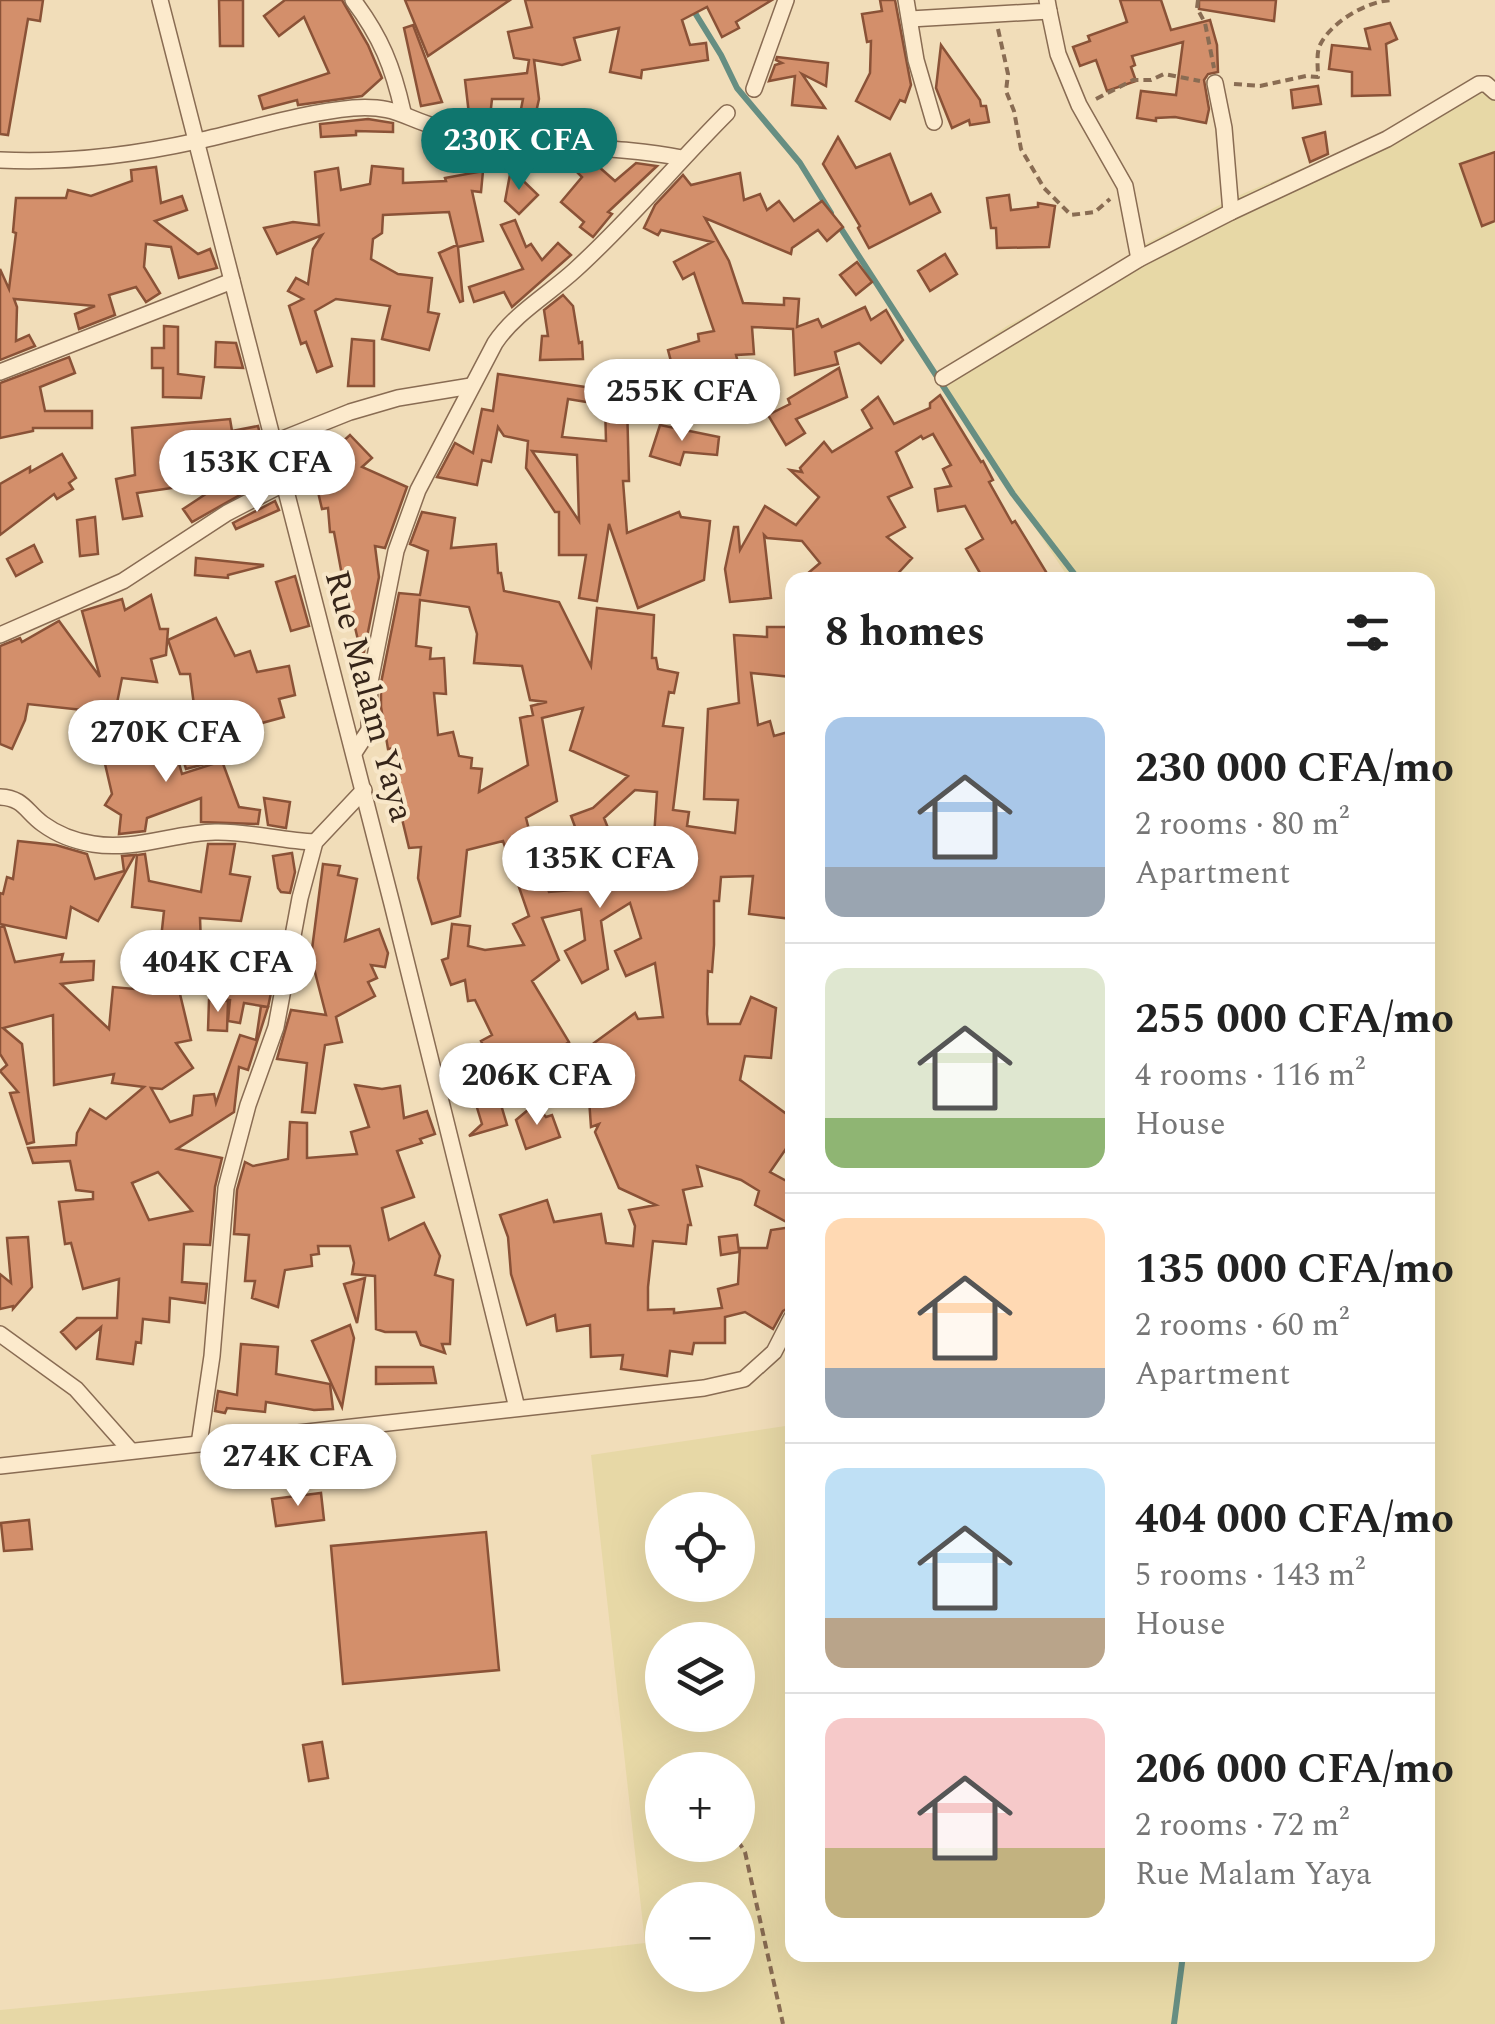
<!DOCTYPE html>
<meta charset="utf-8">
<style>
body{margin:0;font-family:Spectral,serif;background:#f2f2f2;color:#222;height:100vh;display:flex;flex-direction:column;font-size:38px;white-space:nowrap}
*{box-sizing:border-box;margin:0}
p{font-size:32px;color:#767676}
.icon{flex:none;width:55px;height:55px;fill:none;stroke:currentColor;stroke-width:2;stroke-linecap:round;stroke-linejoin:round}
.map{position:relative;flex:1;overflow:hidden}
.panel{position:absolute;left:785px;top:572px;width:650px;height:1390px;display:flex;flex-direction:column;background:#fff;border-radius:20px;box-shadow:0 10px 40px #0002}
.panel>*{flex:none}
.tools{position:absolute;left:645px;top:1492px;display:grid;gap:20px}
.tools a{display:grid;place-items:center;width:110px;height:110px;border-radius:50%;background:#fff;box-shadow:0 10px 40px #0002;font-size:50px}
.price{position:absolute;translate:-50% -85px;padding:0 22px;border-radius:35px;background:#fff;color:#222;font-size:32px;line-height:65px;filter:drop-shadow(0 2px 5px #0008)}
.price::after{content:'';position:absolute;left:50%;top:60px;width:30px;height:22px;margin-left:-15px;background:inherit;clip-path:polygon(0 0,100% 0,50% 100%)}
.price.on{background:#0f766e;color:#fff}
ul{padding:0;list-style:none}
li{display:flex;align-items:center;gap:30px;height:250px;padding:0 40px}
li+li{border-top:2px solid #e0e0e0}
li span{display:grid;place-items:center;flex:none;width:280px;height:200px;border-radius:20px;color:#555}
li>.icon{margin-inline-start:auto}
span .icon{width:120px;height:120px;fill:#fffc;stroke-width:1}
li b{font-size:42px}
h2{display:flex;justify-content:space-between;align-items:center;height:120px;padding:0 40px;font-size:42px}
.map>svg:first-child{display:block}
.farmland{fill:#e7d8a6;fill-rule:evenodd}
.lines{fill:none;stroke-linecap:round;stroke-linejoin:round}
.stream{stroke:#668e82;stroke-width:6}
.building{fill:#d38f6b;stroke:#8a5237;stroke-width:2.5;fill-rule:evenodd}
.minor-casing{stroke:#896c53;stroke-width:18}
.path{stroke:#896c53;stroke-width:4;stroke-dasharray:8 5;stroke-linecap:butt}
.minor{stroke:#fceacc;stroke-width:15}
.labels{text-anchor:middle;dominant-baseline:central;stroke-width:8;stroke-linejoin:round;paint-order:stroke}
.street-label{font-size:35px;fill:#362519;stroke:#f8e7c9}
</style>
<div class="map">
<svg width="1495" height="2024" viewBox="0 0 1495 2024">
<rect width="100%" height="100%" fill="#f1ddb9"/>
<path class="farmland" d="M1495,86v66l-34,12 22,61 12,-4v1803h-1495v-14l329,-31 316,-36 -54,-488 201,-30v530h636v-1375h-358l-136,-204 73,-50 73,-38 67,-45 86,-45zM662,1510h76v75h-76zM662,1640h76v75h-76zM662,1770h76v75h-76zM662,1900h76v75h-76z"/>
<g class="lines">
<g class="stream">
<polyline points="687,0 721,55 737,88 800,163 831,213"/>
<polyline points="838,224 1013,494 1079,580"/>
<polyline points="1174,2024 1183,1955"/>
</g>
</g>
<g class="building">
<polygon points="0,0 43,0 40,21 28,19 8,135 0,134"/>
<polygon points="219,0 243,0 243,46 220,46"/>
<polygon points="285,0 342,0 368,45 382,78 362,96 298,105 297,100 263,109 259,96 329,73 304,17 279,36 264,16"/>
<polygon points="405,0 510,0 428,56"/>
<polygon points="525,0 772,0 736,22 739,28 722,37 707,7 682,20 690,45 706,43 708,60 642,70 641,78 610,72 619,28 574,38 580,60 562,65 534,60 539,99 535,117 520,114 523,99 492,99 489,126 470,123 465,80 527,73 529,60 514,58 508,32 532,27"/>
<polygon points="880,0 895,0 911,85 905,102 900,100 890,119 856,101 870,73 871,41 867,42 862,14 882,11"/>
<polygon points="1120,0 1161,0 1171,30 1210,20 1217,45 1218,72 1208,74 1204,80 1209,109 1206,123 1175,117 1156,118 1156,121 1137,118 1141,91 1176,95 1183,42 1132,56 1135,65 1131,67 1136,81 1107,91 1096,60 1080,66 1073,47 1090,41 1088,36 1127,22"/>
<polygon points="1199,0 1276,0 1274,21 1199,9"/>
<polygon points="1390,23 1397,39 1386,44 1390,95 1352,96 1352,72 1329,69 1332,45 1370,49 1365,29"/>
<polygon points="413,25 442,102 421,106 404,28"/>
<polygon points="941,45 980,100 981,106 986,106 989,122 970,125 969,120 952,128 936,88"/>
<polygon points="777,57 828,63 826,86 802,74 825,108 792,105 795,76 769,81 775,65 782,63 776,60"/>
<polygon points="1318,86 1321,104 1293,108 1291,90"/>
<polygon points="368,119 393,123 393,132 356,131 356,135 321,137 320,124"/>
<polygon points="1325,132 1328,154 1310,162 1303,138"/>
<polygon points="838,137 856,168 890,154 910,204 931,194 940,212 869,248 858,228 860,226 823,164"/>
<polygon points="1495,152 1495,221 1482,226 1460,164"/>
<polygon points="590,159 615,181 636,163 657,166 608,212 612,214 593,237 580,227 584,222 561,202 582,177 576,171"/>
<polygon points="372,166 403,169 403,183 446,181 445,178 483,171 481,192 472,191 483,241 458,247 463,301 460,302 439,253 457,245 449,212 383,215 382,233 373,239 371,259 398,274 432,278 428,312 439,314 429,350 382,339 390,306 336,299 315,311 332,366 317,372 306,342 301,344 289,306 303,299 288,291 296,278 308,284 313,249 322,235 277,254 264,228 293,222 319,225 315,172 338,168 341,190 370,184"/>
<polygon points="156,167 161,203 182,196 187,210 155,221 198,254 210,249 217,268 179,278 171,247 146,244 144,267 160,293 146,302 136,287 109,295 115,315 79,329 75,314 95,306 14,299 17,307 16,341 29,335 35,346 0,360 0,269 9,289 16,233 13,232 16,198 66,198 68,190 91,196 132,181 131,170"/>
<polygon points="511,169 538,195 519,214 505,201"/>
<polygon points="740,173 744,200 760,194 767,210 779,201 794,221 822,201 843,227 827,241 818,230 792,248 791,254 705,218 729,261 743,303 784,305 784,298 799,299 797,327 818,319 822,327 865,307 871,320 886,310 903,340 881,363 859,343 835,352 838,364 795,375 793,329 752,327 754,354 736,355 745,388 682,403 668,350 699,341 698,334 714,331 694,273 683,279 674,262 712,242 661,230 658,235 644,228 655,205 683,175 691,185"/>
<polygon points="1009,195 1011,210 1038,207 1038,203 1055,206 1049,247 997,248 996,228 991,228 987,198"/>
<polygon points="515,220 526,247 531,244 542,260 558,243 571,255 512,307 504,292 474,302 469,287 523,269 501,225"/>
<polygon points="945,254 957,274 930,291 918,271"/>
<polygon points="857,262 872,282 856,295 840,275"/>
<polygon points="563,295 573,306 579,343 582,342 583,359 540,360 542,336 548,336 544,310"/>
<polygon points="164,326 178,327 178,374 204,377 201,398 163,397 163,368 152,368 152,348 164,348"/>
<polygon points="352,339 374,341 374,386 348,386"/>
<polygon points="216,342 236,343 243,368 215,367"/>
<polygon points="69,357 75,373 40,387 45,411 92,411 92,428 33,428 33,431 0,438 0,383"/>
<polygon points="839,368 847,397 796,419 805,433 786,445 768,415 790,404 788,399"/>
<path d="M498,374l128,19v-12l26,1v21l-25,-1 2,79h-6l4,52 52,-21 2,5 29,4 -6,59 -66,28 -29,-84 -12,77 -18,-3 7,-43h-27v-43h-4l-29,-44 2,-27 -24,-5 -6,-9 -7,35 -9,-2 -5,25 -40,-8 18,-34 18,10 9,-44 11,2zM568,399l37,6 1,36 -44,-4zM532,451l45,4 2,66 -20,-30z"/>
<polygon points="940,395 981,462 983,461 993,480 989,482 1012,523 1015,521 1051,580 984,580 966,549 983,539 965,506 938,511 935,489 951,486 943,469 951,465 933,434 923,439 921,436 896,452 912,487 888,497 905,527 887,537 912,558 892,580 800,580 820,563 802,541 767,538 764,535 771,598 730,602 725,569 734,527 738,527 740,550 765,506 796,525 819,497 790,470 802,472 800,468 824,442 832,452 872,428 862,410 878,397 894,424 930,408 930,403"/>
<polygon points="230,419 232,431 258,426 263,447 255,449 263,482 192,522 183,509 227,480 137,493 142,516 123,519 116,479 135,475 132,428"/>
<polygon points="660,425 719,437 717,455 684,452 680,465 650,456"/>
<polygon points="350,435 372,458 362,467 407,487 385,548 375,546 379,577 364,652 361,653 354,623 351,624 334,532 330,532 328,508 322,509 318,492 336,488 326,448 340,444"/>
<polygon points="62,454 76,478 69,483 73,489 57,499 54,494 0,535 0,484 30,467 30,472"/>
<polygon points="275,501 279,510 236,529 233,523"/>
<path d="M422,512l33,6 -4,30 45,-4 2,29h3l3,18 55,11 32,64 6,-58 57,7 -2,43h4l2,11 20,4 -4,20 -5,-1 -6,34 20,2 -10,82 16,2 -2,14 48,7 3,-33 -34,-1 4,-90 31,-6 -5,-68 33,2v-10h25v50l-41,-4 7,52 12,-4 4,15 18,-5v188l-43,-5 4,-38 -32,1 -2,24h-5v44l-2,27 -4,-1 -1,43 1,10h32l11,-27 25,11 -5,50 -26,-2 -5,24 52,38v22l-22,32 22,12v41l-37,-20 4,-14 -18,-11 -44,-14 5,20 -19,4 8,35h-3l-2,19 -33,-3 -5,46v23l26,-1v4l48,-5 -4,-19 20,-5 2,-36h27l4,-18 21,-3v79l-9,5 -10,18 -28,-17 -20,5v26h-31l-2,11 -22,-3 -3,25 -46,-7 2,-14 -32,2 -1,-32 -33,6 -2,-16 -28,10 -16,-51 -3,-37 -8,-22 47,-15 7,22 47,-8 5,29 27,3 2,-20 -6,-16 27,-5 -37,-17 -24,-56 4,-8 -8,3 -2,-28 -7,-32 26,-6 -14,-18 41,-30 3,6 25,-2 -8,-54 -29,13 -11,-25 26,-13 -11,-35 -29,18 7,48 -26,14 -17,-32 20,-11 -4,-31 -39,9 17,42 -27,21 37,61 -35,22 -6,-11 -32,17 -15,-29 11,-6 -17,-35 -7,1 -3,-21 -14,5 -9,-25 6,-2 4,-34 18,2 -2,20 17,4 39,-5 -11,-21 16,-8 -26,-75 -36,9 -7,66 -28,8 -14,-46 3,-31 -12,1 -12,-50 4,-1 -8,-17 5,-2 -4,-30 -6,1 -7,-42v-24l18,-90 21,2 8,-44 -18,-7zM420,600l49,7 8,27 -3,29 48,3 8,34 17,2 -16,4 2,9 -13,3 8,47 -49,27 3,-23 -11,-1 1,-10 -13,-2 -6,-24 -15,3 -4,-42 12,1 -2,-36 -14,1 1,-11 -15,-2zM583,708l-13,42 58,26 -35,32 -22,8 10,27 29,-10 -6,-15 31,-28 22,2 -4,60 -29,15 -2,-3 -22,15 1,-16 -25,-2 10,28 -37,3 -3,-9 -3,1 -17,-66 31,-17 -15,-83z"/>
<polygon points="95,517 98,554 80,556 77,520"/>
<polygon points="34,545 42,562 16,576 7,559"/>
<polygon points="196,558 263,565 263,566 228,575 228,578 195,575"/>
<polygon points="295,576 309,626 291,631 276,582"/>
<polygon points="151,595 160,629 168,629 166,655 151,659 157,682 122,678 113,723 110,713 28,704 25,720 12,749 0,744 0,646 20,638 22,642 59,621 100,677 82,611 122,599 125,610"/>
<polygon points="216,618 235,656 250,651 257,672 289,666 295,695 279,699 284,717 247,727 254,751 186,769 183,759 217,747 216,720 196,721 190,674 180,674 168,640"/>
<polygon points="172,738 182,774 222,761 239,807 260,810 258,824 201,822 201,798 147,818 145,831 119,834 121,815 105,805 112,794 102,751 108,750 107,741"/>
<polygon points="264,798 290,802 286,828 268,825"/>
<polygon points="18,841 56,845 87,854 95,879 124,871 122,856 135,855 98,921 71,907 66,938 0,924 0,893 3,894 7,877 13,879"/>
<path d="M208,844h27l-5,30 20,3 -9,44 -41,-3 2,50 -28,1 17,71 -15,3 17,25 -31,21 -11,-1 19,34 22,-7 2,-19 20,-2 2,9 24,-68 16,5 5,-34 7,1 -20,63 -9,-3 -5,45 -57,37 45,9 -7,29 -5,58 -26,-1 -2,38 25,2 -2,19 -35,-5 -1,24 -26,-3 -2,24 -5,-1 -3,22 -36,-5 4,-32 -25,22 -15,-17 16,-14h40l2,-39 -36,10 -12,-46 -6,1 -6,-42 34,-3v-7l-17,-2 -6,-29 -37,2 -5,-15 48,-3 1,-12 13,-24 16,10 38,-32 -32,-4 2,-9 -60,11 -1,-70 -50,13 19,16 12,98 -7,2 -17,-51 8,-1 -18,-21 7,-6 -7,-11v-127l4,-1 11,36 48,-8 -2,8 33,-1 -1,19 -32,4 48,45 4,-42 33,3 -14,-18 18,-14 -5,-12 16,-7 3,-28 -32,-4 5,-52 8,-1 4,27 52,11zM158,1172l34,39 -43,9 -17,-37z"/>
<polygon points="292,853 295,872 290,893 281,892 278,888 273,856"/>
<polygon points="323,864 340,866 338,875 357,879 345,941 379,929 388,953 385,967 371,965 377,978 368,982 375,996 336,1017 342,1042 325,1045 315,1113 302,1112 307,1063 277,1059 291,1010 326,1015 311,957"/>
<polygon points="237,934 261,936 258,960 251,959 246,987 271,993 268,1007 244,1003 240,1023 228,1021 230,1000 223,999 226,982 232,983"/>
<polygon points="209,1000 228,1001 227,1031 208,1030"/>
<polygon points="490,1068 507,1125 469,1136 482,1124 467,1075"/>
<polygon points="355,1085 382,1089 400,1086 404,1118 427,1111 435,1134 420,1139 422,1143 397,1151 414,1197 382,1208 389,1240 424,1223 440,1256 435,1275 453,1280 450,1344 442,1344 445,1353 421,1345 416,1332 385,1332 376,1329 375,1276 352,1274 354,1263 350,1246 318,1246 319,1254 311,1255 312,1266 285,1270 278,1307 252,1298 255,1281 245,1281 249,1235 234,1234 237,1190 245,1162 253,1166 288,1159 290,1122 307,1123 307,1158 357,1154 351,1132 369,1127"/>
<polygon points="535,1104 546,1117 552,1115 560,1137 526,1149 516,1120"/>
<polygon points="737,1235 739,1252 721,1255 719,1237"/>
<polygon points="28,1237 32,1287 13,1309 13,1306 0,1309 0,1274 11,1283 7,1238"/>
<polygon points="365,1278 357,1323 344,1284"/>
<polygon points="350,1325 354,1338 342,1407 312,1341"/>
<polygon points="241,1344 278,1347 276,1374 330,1384 333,1409 314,1410 266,1402 265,1412 227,1408 225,1413 215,1411 218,1391 237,1395"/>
<polygon points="376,1367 433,1367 436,1383 376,1384"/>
<polygon points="321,1493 324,1520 276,1526 272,1499"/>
<polygon points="29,1520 32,1549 4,1551 1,1523"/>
<polygon points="486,1532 499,1670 343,1684 331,1546"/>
<polygon points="322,1742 328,1778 309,1781 303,1745"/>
</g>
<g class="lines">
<defs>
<g id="minor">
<polyline points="160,0 392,904 517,1408"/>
<path d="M353,0c28,37 40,67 50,112"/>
<polyline points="906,0 916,60 934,122"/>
<polyline points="1049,11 1058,54 1079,105 1125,186 1139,259"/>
<polyline points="910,19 1049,11 1047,0"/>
<polyline points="1215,83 1224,128 1231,212"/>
<polyline points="754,89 786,0"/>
<path d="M0,160c64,3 134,-5 197,-19 52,-11 102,-28 156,-33 44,-3 50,10 87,20 20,5 41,8 60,11 61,9 119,7 182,19"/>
<polyline points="0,372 232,281"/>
<polyline points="943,378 1139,259 1231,212 1387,139 1479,84 1486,84 1495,92"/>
<polyline points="275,442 350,412 398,398 471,386"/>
<polyline points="0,635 123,581 227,513 283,484"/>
<path d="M354,753l15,-23 1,-48 26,-131 22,-61 77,-147c20,-30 54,-49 80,-73 54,-49 100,-105 152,-157"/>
<path d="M0,797c24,1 26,15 43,27 15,11 31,17 50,20 41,7 81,-11 122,-12 32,-1 67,9 100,10"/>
<polyline points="0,1334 76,1389 131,1451"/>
<polyline points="199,1444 212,1356 226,1188 235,1154 248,1105 276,1027 300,898 315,842 364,790"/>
<polyline points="0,1466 704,1388 744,1379 774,1352 792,1317"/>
</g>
</defs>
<use href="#minor" class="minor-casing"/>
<g class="path">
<polyline points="1198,0 1197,8 1205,23 1214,68"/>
<polyline points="998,29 1008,74 1006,91 1014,111 1021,149 1044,188 1071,215 1095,212 1110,199"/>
<path d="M1234,84l26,2 46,-10 12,1c0,-9 -2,-24 2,-32 11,-23 47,-44 72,-45"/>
<polyline points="1096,99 1133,80 1151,80 1164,74 1200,81"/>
<polyline points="738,1841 745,1852 783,2024"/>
</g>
<use href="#minor" class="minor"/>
</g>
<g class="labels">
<g class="street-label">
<text transform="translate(369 696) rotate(75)">Rue Malam Yaya</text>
</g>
</g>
</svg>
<div class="tools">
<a><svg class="icon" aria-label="locate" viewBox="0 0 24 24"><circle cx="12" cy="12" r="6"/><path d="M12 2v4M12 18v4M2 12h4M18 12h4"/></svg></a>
<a><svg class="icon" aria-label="layers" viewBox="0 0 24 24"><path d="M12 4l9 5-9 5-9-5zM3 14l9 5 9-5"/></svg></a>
<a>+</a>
<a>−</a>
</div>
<b class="price on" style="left:519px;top:193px">230K CFA</b>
<b class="price" style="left:682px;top:444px">255K CFA</b>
<b class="price" style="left:257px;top:515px">153K CFA</b>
<b class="price" style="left:166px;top:785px">270K CFA</b>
<b class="price" style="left:600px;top:911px">135K CFA</b>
<b class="price" style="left:218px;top:1015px">404K CFA</b>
<b class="price" style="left:537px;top:1128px">206K CFA</b>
<b class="price" style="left:298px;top:1509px">274K CFA</b>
<section class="panel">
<h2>8 homes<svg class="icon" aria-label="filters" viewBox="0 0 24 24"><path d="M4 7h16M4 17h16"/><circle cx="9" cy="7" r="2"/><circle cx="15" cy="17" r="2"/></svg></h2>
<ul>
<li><span style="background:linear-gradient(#a9c7e8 75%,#9aa5b1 0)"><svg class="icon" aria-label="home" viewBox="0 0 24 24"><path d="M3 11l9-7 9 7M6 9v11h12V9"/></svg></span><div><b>230 000 CFA/mo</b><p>2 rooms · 80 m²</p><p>Apartment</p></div></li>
<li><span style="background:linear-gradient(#dfe7d0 75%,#8fb573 0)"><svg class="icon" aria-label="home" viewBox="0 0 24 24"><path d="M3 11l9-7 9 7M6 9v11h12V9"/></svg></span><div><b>255 000 CFA/mo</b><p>4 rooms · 116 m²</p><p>House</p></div></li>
<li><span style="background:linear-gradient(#ffd9b3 75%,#9aa5b1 0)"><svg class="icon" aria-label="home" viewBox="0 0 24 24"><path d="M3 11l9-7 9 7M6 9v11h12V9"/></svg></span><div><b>135 000 CFA/mo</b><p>2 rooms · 60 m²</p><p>Apartment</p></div></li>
<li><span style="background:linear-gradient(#bfe0f5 75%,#b9a48a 0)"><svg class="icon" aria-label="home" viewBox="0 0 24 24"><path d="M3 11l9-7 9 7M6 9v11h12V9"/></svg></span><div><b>404 000 CFA/mo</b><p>5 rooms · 143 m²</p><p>House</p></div></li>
<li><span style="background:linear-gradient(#f6c9c9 65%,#c2b280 0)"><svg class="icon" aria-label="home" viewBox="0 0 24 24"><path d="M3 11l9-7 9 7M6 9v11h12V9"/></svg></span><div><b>206 000 CFA/mo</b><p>2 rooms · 72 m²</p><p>Rue Malam Yaya</p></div></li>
</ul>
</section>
</div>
